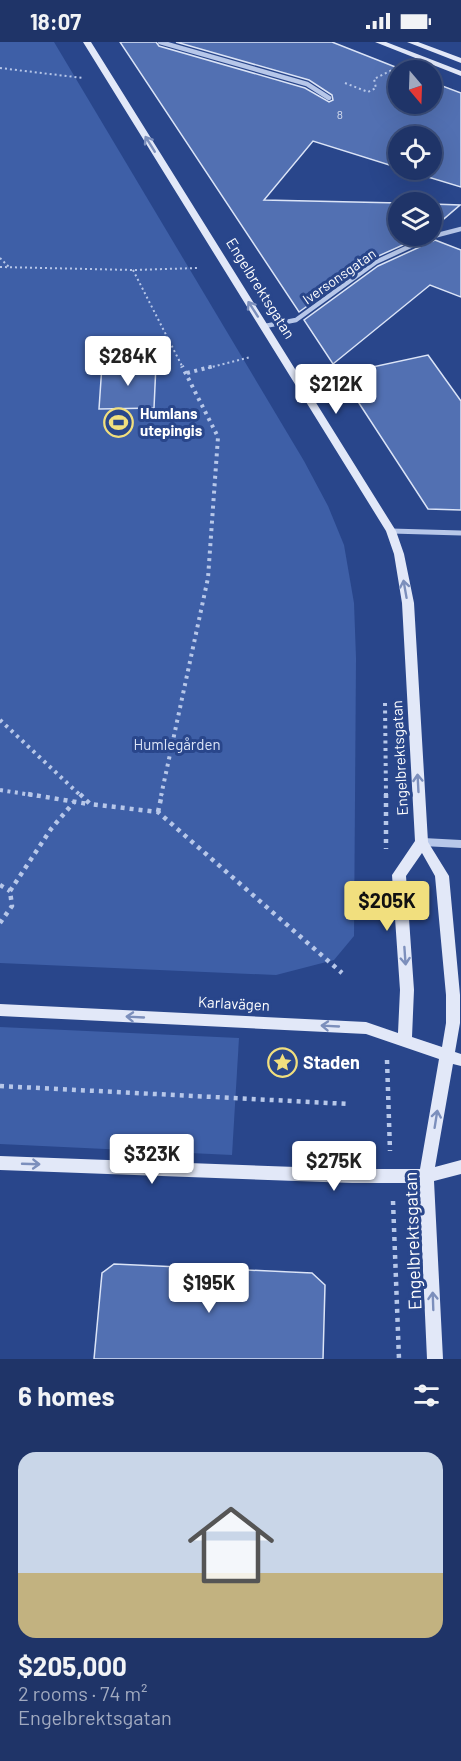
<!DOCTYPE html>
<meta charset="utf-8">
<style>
body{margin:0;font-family:Barlow,sans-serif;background:#2c3f71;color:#f1f3f6;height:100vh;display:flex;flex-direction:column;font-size:22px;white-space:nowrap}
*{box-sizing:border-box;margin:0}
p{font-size:20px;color:#a1aac0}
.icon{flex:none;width:33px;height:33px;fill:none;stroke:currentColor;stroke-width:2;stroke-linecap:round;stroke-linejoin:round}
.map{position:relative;height:1317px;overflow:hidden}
.panel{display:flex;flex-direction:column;background:#1f3468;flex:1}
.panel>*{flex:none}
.needle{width:39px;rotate:161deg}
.controls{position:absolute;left:388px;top:18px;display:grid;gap:12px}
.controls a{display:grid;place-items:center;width:54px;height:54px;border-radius:50%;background:#1f3468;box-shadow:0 6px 24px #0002,0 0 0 2px #3c4f7c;font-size:30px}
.price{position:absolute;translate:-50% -51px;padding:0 14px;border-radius:6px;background:#fff;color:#222;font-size:20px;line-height:39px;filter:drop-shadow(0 2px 3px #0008)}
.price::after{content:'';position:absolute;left:50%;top:36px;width:18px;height:14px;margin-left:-9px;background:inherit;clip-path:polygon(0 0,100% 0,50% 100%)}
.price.current{background:#f1df7e;color:#111}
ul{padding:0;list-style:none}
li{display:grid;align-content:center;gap:12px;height:318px;padding:0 18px}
li span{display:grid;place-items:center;height:186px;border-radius:18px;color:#555}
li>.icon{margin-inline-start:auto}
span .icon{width:108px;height:108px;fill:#fffc;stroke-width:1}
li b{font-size:26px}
h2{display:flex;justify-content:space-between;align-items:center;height:72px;padding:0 18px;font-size:26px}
.status{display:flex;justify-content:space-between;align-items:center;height:42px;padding:0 30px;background:#1f3468;direction:ltr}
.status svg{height:16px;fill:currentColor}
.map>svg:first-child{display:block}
.green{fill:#3e5fa7}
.building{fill:#5270b2;stroke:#dbe4f7;stroke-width:1.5}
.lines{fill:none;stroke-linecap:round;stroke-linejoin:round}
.path-far2{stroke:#b7c7e9;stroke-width:2;stroke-dasharray:2 3;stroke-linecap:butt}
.path-far1{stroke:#b7c7e9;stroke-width:4;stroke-dasharray:3 4.5;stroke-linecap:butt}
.path{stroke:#b7c7e9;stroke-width:4.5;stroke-dasharray:4 5;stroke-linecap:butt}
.street-far2{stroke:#b7c7e9;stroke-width:4.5}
.street-far1{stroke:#b7c7e9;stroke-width:5}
.street{stroke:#b7c7e9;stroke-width:8}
.secondary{fill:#e2e8f8;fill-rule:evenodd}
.oneway{stroke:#7c8fbc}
.labels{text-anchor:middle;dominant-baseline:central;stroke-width:6;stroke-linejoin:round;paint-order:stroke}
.number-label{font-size:12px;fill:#d4dbec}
.far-street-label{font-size:14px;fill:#fff;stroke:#29468b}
.street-label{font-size:15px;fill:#fff;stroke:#29468b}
.poi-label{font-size:15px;font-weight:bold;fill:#fff;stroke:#29468b;text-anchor:start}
.park-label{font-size:15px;fill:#dbe4f7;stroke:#29468b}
.near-poi-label{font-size:18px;font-weight:bold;fill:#fff;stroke:#29468b;text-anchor:start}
.near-street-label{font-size:18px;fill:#fff;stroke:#29468b}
</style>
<div class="status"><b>18:07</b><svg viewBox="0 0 49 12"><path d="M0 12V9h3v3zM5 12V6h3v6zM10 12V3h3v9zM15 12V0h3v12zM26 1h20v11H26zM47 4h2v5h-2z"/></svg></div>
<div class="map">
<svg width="461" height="1317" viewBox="0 0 461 1317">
<rect width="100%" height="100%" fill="#29468b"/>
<g class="green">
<polygon points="0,0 54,0 304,419 328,464 344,503 354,561 356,616 354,894 334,918 276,933 0,921"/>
<polygon points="0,985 239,996 232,1113 0,1102"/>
</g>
<g class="building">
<polygon points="120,0 156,0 159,4 305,46 329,60 333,58 332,53 309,38 176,0 332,0 403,28 399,28 399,62 432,62 432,40 461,51 461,145 405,128 432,128 432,94 399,94 399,126 313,99 264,158 399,161 399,194 423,194 374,216 299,270"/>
<polygon points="432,162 460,163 432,187"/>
<polygon points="435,198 461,208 461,255 430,243 333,322 304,278 378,224"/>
<polygon points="428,313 461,359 461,468 428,467 340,332"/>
<polygon points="156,322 154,366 99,367 102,323"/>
<polygon points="114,1222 312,1231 325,1243 323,1317 94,1317 102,1231"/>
</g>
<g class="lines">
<g class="path-far2">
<polyline points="0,26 83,36"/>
<polyline points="345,41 368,50 376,46 374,37 394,27"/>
<polyline points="0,216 9,225"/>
<polyline points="0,225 133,228 197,226"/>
<polyline points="133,228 183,326"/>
<polyline points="208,326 251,315"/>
</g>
<g class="path-far1">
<polyline points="187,331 214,324"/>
<polyline points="385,661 386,754"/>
<polyline points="0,678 81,754"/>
<polyline points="0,748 38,754"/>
<polyline points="161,754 208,536 218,395 182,324"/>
</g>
<g class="path">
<polyline points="28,752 88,762"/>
<polyline points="80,752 90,762 158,770 342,931"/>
<polyline points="386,752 386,807"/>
<polyline points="158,770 162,752"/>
<polyline points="0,843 10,849"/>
<polyline points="0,881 12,864 10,849 51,787 74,760"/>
<polyline points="387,1018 390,1109"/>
<polyline points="0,1044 349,1062"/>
<polyline points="393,1159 399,1317"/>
</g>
<g class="street-far2">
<polyline points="160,0 307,42 329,56"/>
<polyline points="265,284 296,278 376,220 430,195 461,187"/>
</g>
<polyline class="street-far1" points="391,489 461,491"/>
<polyline class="street" points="423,800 461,802"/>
<g class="secondary">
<path d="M83,0h8l305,489 8,23 10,49 14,239 21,34 11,119v28l-5,29 6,2v12l-8,-2 -18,103 26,-7v14l-27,7 9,178h-16l-8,-176h-67l-352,-13v-14l352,13h68l19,-110 -73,-25 -366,-18v-12l366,18 32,11 2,-43 -8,-115 23,-34 -13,-238 -8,-49 -8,-23zM422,811l13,23 11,119v28l-4,24 -30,-10 2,-47 -8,-114z"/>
<polygon points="375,0 386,0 461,29 461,34"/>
<polygon points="407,0 418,0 461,16 461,21"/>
</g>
</g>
<defs><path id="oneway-shaft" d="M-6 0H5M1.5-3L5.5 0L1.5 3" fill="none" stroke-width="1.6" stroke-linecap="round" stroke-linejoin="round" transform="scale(1.5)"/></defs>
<g class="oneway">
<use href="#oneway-shaft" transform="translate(150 102) rotate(-122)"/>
<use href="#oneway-shaft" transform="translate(253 267) rotate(-123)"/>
<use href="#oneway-shaft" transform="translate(405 547) rotate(-100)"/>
<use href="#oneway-shaft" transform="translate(418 741) rotate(-93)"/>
<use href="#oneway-shaft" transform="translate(405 914) rotate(86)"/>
<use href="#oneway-shaft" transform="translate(135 975) rotate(-177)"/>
<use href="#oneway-shaft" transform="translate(330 984) rotate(-177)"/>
<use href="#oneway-shaft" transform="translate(436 1077) rotate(-81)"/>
<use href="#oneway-shaft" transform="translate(31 1122) rotate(2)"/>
<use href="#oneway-shaft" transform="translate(433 1259) rotate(-92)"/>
</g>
<defs>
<symbol id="stadium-ring" viewBox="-11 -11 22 22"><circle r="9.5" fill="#29468b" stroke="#f1df7e" stroke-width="1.5"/><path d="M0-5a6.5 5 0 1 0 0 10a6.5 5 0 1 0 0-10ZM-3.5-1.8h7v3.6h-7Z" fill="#f1df7e"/></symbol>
<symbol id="sight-ring" viewBox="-11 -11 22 22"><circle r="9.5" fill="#29468b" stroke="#f1df7e" stroke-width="1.5"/><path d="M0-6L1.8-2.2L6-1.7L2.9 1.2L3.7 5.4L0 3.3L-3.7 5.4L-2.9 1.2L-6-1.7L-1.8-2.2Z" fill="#f1df7e"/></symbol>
</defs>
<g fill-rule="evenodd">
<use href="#stadium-ring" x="102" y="364" width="33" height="33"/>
<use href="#sight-ring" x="266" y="1004" width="33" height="33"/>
</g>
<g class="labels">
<g class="number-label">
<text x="340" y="72">8</text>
</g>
<g class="far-street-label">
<text transform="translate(339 234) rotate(-35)">Iversonsgatan</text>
</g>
<g class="street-label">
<text transform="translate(261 246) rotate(58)">Engelbrektsgatan</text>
<text transform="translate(399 716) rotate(-93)">Engelbrektsgatan</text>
<text transform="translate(234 961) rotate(3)">Karlavägen</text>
</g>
<g class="poi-label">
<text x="140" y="371">Humlans<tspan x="140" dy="17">utepingis</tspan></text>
</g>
<g class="park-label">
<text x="177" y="702">Humlegården</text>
</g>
<g class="near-poi-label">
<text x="303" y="1020">Staden</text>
</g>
<g class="near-street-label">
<text transform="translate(412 1199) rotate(-92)">Engelbrektsgatan</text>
</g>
</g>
</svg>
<div class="controls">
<a><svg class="needle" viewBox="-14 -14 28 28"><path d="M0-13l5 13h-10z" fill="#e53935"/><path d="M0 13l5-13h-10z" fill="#a1aac0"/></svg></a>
<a><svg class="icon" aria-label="locate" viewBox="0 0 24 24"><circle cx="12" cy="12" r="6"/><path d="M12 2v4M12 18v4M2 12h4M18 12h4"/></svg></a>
<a><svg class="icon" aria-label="layers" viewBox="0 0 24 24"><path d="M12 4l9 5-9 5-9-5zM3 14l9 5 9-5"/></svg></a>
</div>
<b class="price" style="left:128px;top:345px">$284K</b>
<b class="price" style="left:336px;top:373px">$212K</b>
<b class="price current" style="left:387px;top:890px">$205K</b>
<b class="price" style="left:152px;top:1143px">$323K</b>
<b class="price" style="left:334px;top:1150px">$275K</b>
<b class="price" style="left:209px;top:1272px">$195K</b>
</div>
<section class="panel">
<h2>6 homes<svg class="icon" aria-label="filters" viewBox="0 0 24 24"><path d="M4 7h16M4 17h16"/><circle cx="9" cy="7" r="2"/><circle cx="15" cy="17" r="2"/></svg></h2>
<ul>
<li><span style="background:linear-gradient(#c9d6e8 65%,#c2b280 0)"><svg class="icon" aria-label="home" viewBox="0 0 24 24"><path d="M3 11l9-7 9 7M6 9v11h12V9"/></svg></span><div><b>$205,000</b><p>2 rooms · 74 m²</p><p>Engelbrektsgatan</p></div></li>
</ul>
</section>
